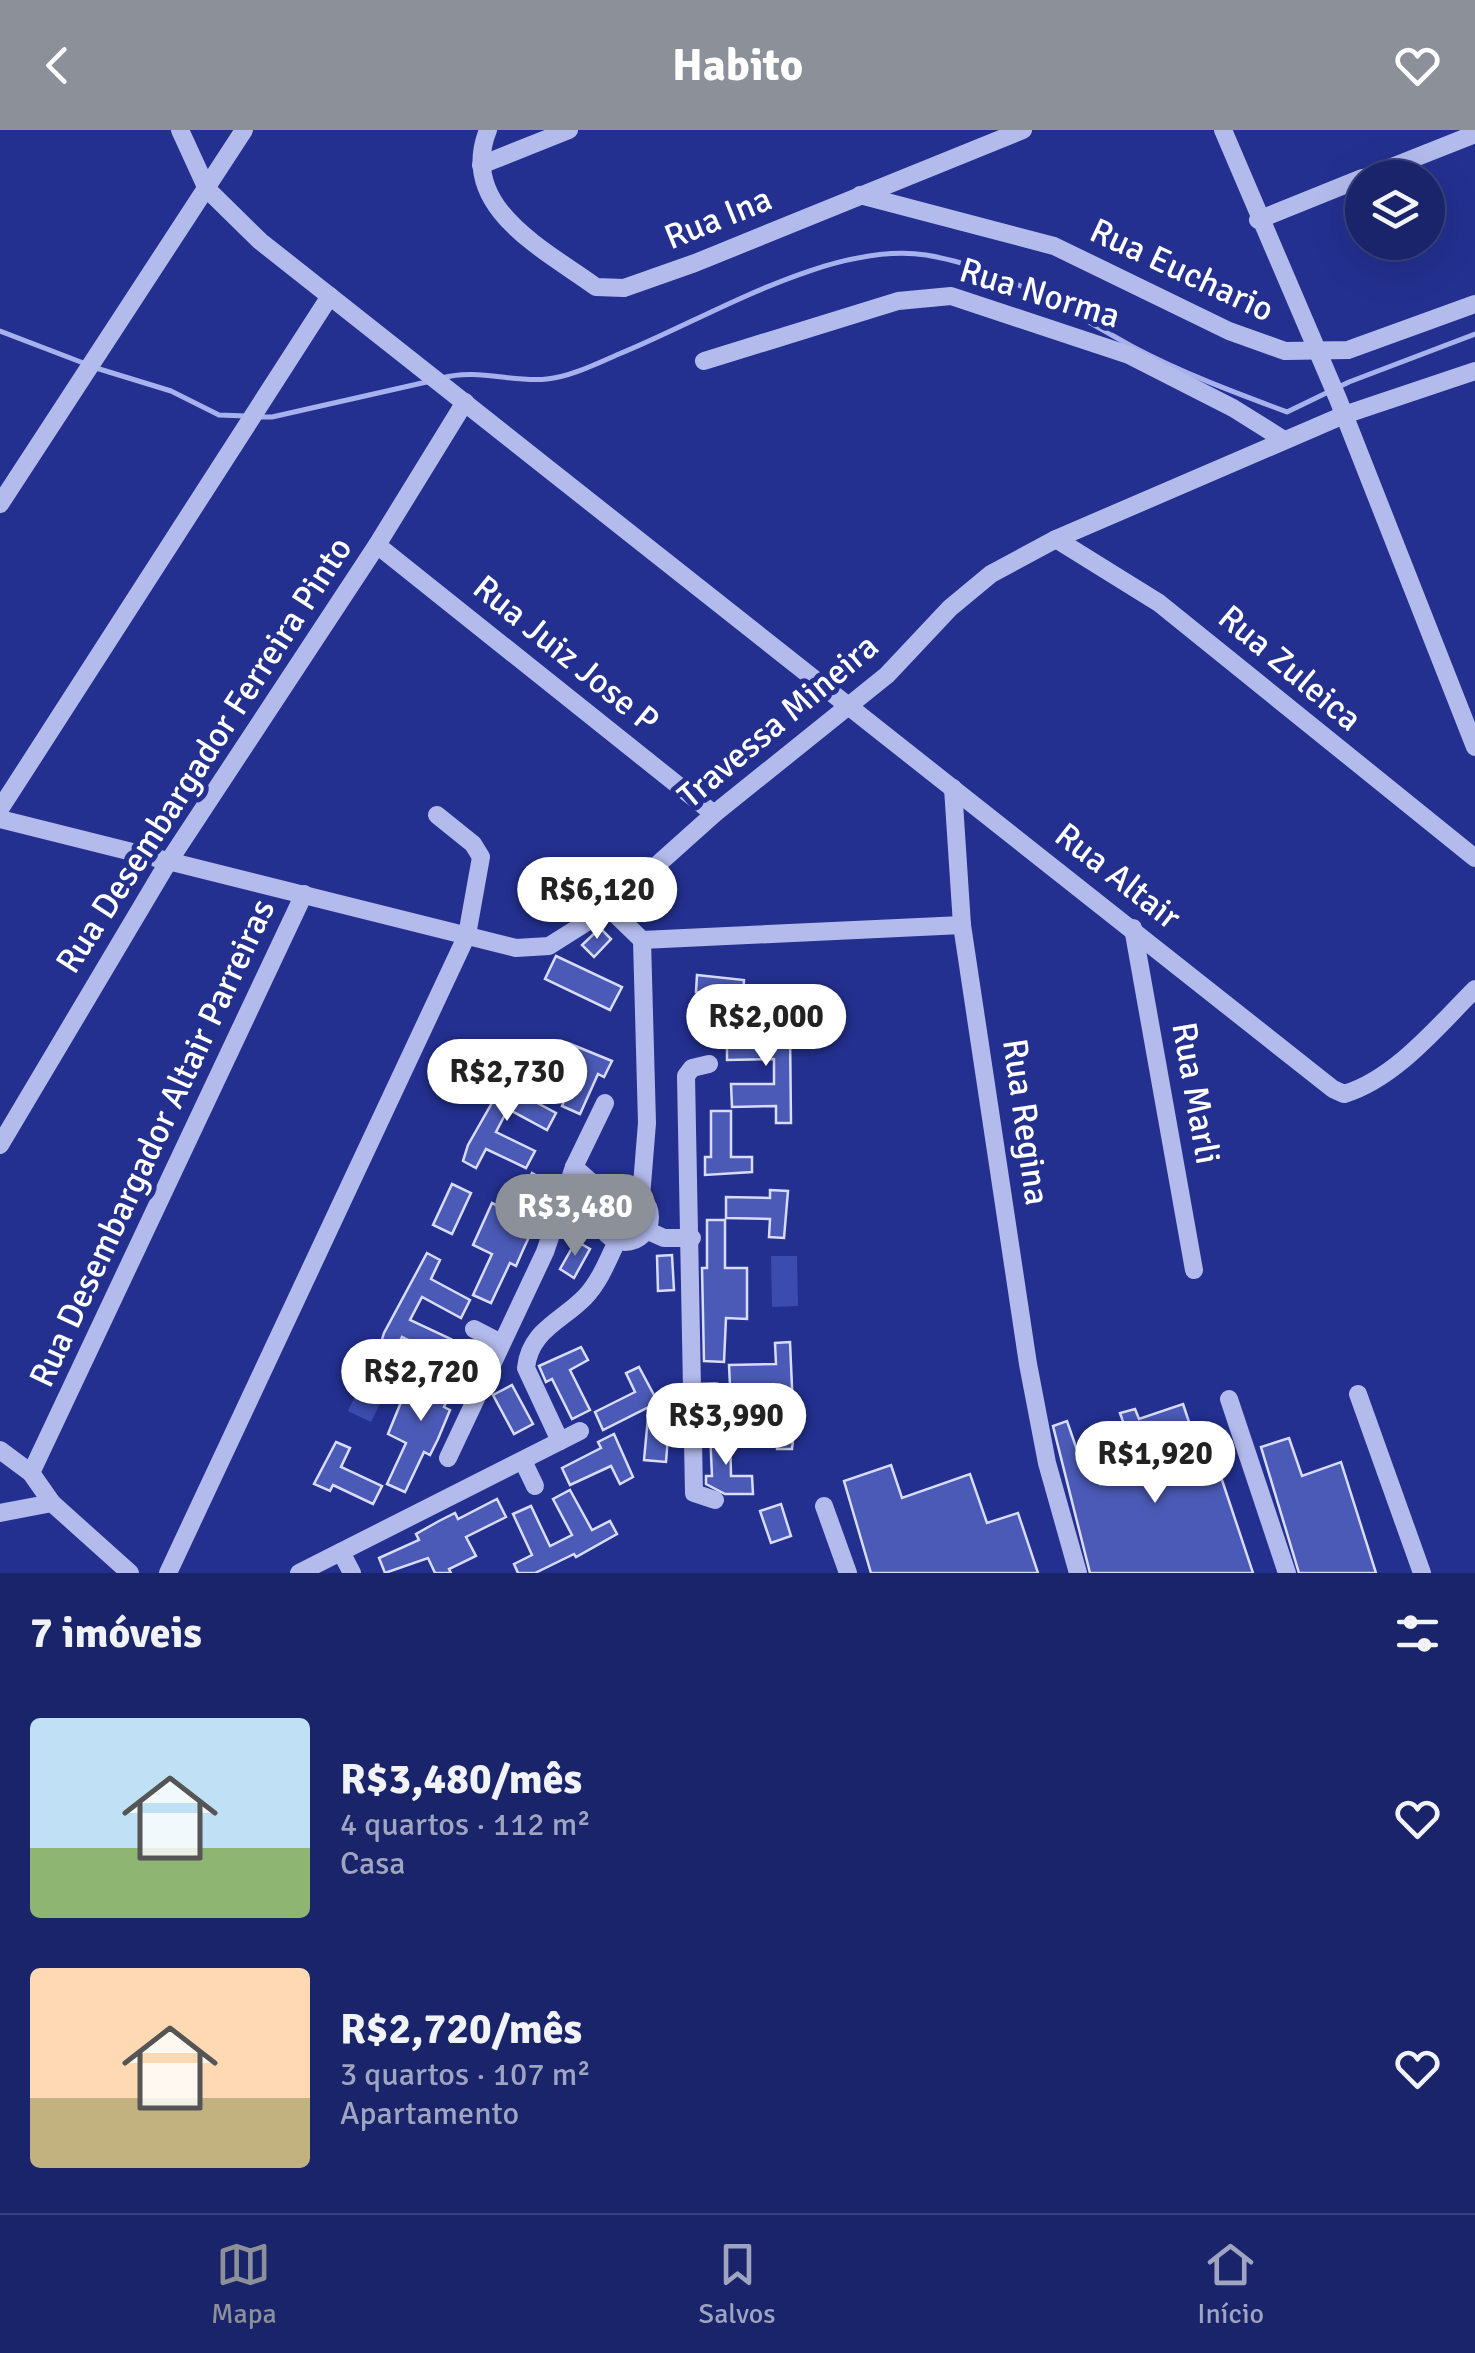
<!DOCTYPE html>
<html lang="pt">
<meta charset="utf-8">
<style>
body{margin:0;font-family:Signika,sans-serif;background:#232c71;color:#f1f3f6;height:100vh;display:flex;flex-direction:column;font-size:38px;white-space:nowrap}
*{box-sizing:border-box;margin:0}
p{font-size:32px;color:#9fa4c1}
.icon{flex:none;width:55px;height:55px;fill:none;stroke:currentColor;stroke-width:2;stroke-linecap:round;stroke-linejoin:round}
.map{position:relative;height:1443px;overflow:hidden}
.drawer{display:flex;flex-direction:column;background:#1a246b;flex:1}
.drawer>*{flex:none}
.buttons{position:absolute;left:1345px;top:30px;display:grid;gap:20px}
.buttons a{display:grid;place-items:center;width:100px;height:100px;border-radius:50%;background:#1a246b;box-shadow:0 10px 40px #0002,0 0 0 2px #38417e;font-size:50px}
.price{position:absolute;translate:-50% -85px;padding:0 22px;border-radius:35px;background:#fff;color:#222;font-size:32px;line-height:65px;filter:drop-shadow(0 2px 5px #0008)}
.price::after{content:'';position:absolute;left:50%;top:60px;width:30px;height:22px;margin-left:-15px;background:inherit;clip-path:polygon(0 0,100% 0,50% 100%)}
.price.current{background:#8c9099;color:#fff}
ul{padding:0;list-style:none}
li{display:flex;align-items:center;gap:30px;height:250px;padding:0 30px}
li span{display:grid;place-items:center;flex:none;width:280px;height:200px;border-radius:10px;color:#555}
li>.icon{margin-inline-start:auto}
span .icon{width:120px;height:120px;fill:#fffc;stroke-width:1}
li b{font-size:42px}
h2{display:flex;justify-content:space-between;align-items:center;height:120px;padding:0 30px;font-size:42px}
header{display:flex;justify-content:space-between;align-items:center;height:130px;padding:0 30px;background:#8c9099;color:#fff;font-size:45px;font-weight:700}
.tabs{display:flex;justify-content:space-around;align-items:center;height:140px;border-top:2px solid #38417e;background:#1a246b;font-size:28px;color:#9fa4c1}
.tabs a{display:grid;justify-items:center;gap:5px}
.tabs .current{color:#8c9099}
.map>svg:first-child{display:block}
.green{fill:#3b4bae}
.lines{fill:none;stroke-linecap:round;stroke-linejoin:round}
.stream{stroke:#a7b1ed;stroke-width:5}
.building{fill:#4b5ab6;stroke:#d8dcf9;stroke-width:2.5}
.minor{stroke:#b3bbec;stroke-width:18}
.labels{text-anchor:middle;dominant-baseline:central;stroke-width:10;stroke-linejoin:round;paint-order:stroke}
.street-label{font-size:35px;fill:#fff;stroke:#23308f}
</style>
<header><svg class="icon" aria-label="back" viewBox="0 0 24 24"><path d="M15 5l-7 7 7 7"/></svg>Habito<svg class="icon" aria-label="heart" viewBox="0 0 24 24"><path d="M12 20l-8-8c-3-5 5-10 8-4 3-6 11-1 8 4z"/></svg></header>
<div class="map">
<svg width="1475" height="1443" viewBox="0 0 1475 1443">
<rect width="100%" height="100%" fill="#23308f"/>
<g class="green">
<polygon points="771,1126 797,1126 798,1176 772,1177"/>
<polygon points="370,1235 393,1247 371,1292 348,1281"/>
</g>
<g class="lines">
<g class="stream">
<polyline points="0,201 86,234"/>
<polyline points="96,238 171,261 219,285 246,286"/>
<path d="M442,248c36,-10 70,5 105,1 23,-2 51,-16 72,-25 89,-36 211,-113 307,-99 75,12 142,56 207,92 49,26 103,46 154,65l62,-30 126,-48"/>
<polyline points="257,287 272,287 431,251"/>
</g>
</g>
<g class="building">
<polygon points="600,798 611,809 594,827 582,815"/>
<polygon points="556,826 622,857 610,880 545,849"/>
<polygon points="697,845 744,850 743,864 723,863 721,908 700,907 702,863 696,862"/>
<polygon points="772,885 787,885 790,901 791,993 776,993 776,976 732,977 731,954 774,954 774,929 727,930 727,907 773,906"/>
<polygon points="568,913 612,931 604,947 598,944 580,984 562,976 580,935 562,926"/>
<polygon points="513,936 526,943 517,962 556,983 547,1000 508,979 496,1002 535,1021 526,1038 486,1019 476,1038 463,1031 468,1015"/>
<polygon points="711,981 731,981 731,1027 752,1027 752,1042 705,1045 705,1027 711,1027"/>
<polygon points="532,1043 549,1052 529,1091 535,1094 523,1120 516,1136 510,1133 491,1173 473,1165 492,1124 473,1115 492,1073 511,1082"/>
<polygon points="452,1054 471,1063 452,1104 433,1095"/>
<polygon points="770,1060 788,1061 784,1108 769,1107 770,1089 726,1088 726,1067 770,1068"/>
<polygon points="707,1090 725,1090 725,1138 747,1138 747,1189 726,1188 724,1232 704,1231 702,1138 707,1138"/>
<polygon points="576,1111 590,1119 574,1148 560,1139"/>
<polygon points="427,1123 440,1130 431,1149 470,1170 461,1188 422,1167 410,1190 451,1209 442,1227 402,1207 392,1226 379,1219 384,1203"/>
<polygon points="672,1125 674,1160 658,1161 657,1126"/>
<polygon points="790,1212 794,1302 792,1319 777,1319 777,1297 732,1298 729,1235 776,1234 775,1213"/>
<polygon points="581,1217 588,1230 570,1240 590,1280 572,1289 552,1249 546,1252 539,1236"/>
<polygon points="445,1229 462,1237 444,1277 450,1280 438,1309 430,1325 424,1322 405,1362 387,1354 406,1313 388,1304 406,1260 425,1269"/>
<polygon points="639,1237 669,1293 666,1332 644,1330 649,1277 603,1300 595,1282 635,1262 626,1243"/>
<polygon points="512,1255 533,1294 514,1304 493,1265"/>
<polygon points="1183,1274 1199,1322 1211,1317 1253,1443 1090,1443 1053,1296 1067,1291 1077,1320 1087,1317 1100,1354 1162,1334 1150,1299 1128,1306 1120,1283 1135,1279 1139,1289"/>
<polygon points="730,1301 731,1346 752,1346 753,1364 725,1364 706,1354 706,1346 712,1346 710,1302"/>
<polygon points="614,1304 633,1347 620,1354 611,1336 570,1355 562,1338 601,1318 598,1312"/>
<polygon points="1289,1308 1302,1346 1341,1332 1376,1443 1299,1443 1261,1317"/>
<polygon points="336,1312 350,1318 341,1337 382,1356 373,1374 333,1355 330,1361 314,1354"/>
<polygon points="891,1335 902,1368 970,1344 987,1393 1018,1383 1038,1443 871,1443 844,1351"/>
<polygon points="570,1360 592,1400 610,1391 617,1404 576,1427 574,1424 535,1443 518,1443 514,1434 532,1425 513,1384 531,1376 550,1416 572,1405 553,1369"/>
<polygon points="497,1369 506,1387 466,1407 476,1426 449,1439 451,1443 435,1443 428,1428 385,1443 379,1428 419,1410 416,1404 439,1391 455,1383 458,1389"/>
<polygon points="781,1374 791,1406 771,1413 760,1381"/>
</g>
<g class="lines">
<g class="minor">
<path d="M180,0l27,59 53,52 1073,848 11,5c51,-15 95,-69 131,-105"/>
<path d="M488,0c-31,77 56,119 108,157l28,1 71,-25 328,-133"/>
<polyline points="1223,0 1338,269 1475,617"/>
<polyline points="481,35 569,0"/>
<polyline points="1364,48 1475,4"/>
<polyline points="860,65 1054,116 1229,201 1285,221 1348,220 1475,174"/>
<polyline points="1258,90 1362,48"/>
<polyline points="704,231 898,171 951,166 1129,225 1233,278 1284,310"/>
<polyline points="0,374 244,0"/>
<polyline points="1056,409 1159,473 1475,728"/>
<polyline points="377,415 714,684"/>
<polyline points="953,658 962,795 1028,1234 1047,1333 1078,1443"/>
<polyline points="0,679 330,166"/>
<polyline points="0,689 516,818 549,816 609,778 714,684 887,545 950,478 991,444 1056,409 1344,285 1475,241"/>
<polyline points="609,778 642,810 647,993 641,1067"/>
<polyline points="1133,798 1194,1140"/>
<polyline points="642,810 962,795"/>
<polyline points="709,934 692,938 686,946 694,1363 715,1370"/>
<polyline points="0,1015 167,734 377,415 465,272"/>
<polyline points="574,1037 608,1067"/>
<circle cx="625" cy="1087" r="25"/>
<polyline points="646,1100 664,1108 692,1108"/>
<polyline points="474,1199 501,1213"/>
<polyline points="690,1262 715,1261"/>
<polyline points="1358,1264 1422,1443"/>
<polyline points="1229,1269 1287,1443"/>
<path d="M560,1311l-34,-73c4,-38 36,-47 59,-71 15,-16 23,-37 32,-56"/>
<polyline points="0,1320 31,1343 52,1373 130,1443"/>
<polyline points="448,1328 545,1122 574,1037 605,973"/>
<polyline points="523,1331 535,1356"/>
<polyline points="31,1343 304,764"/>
<polyline points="824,1376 848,1443"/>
<polyline points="0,1383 52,1373"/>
<polyline points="341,1422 352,1443"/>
<polyline points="168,1443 467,805 481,727 473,714 437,685"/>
<polyline points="299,1443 580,1301"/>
</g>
</g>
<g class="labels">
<g class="street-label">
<text transform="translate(718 88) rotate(-22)">Rua Ina</text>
<text transform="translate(1182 140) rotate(25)">Rua Euchario</text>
<text transform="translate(1040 163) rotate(17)">Rua Norma</text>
<text transform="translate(566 524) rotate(39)">Rua Juiz Jose P</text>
<text transform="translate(1290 538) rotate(40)">Rua Zuleica</text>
<text transform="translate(778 591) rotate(-40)">Travessa Mineira</text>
<text transform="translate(204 625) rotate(-57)">Rua Desembargador Ferreira Pinto</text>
<text transform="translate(1118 746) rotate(38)">Rua Altair</text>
<text transform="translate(1196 963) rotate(80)">Rua Marli</text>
<text transform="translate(1026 992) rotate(82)">Rua Regina</text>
<text transform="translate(152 1013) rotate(-65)">Rua Desembargador Altair Parreiras</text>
</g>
</g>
</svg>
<div class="buttons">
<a><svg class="icon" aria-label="layers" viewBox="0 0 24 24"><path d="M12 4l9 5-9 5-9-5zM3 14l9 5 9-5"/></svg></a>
</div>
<b class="price" style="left:597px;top:812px">R$6,120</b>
<b class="price" style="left:766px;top:939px">R$2,000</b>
<b class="price" style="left:507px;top:994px">R$2,730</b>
<b class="price current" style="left:575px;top:1129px">R$3,480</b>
<b class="price" style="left:421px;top:1294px">R$2,720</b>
<b class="price" style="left:726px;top:1338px">R$3,990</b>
<b class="price" style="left:1155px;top:1376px">R$1,920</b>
</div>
<section class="drawer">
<h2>7 imóveis<svg class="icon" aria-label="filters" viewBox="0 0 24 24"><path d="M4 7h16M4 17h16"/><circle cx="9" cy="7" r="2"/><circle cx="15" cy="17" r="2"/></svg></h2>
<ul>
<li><span style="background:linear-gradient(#bfe0f5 65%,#8fb573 0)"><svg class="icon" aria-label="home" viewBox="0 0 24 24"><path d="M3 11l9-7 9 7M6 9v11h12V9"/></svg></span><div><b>R$3,480/mês</b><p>4 quartos · 112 m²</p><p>Casa</p></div><svg class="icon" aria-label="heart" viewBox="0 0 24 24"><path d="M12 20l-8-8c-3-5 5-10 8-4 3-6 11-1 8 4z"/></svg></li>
<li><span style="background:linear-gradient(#ffd9b3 65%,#c2b280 0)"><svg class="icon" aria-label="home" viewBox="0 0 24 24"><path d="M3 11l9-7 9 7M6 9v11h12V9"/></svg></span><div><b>R$2,720/mês</b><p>3 quartos · 107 m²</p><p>Apartamento</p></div><svg class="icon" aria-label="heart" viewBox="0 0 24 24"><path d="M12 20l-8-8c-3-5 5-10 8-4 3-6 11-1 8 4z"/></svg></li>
</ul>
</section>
<nav class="tabs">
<a class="current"><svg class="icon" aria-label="map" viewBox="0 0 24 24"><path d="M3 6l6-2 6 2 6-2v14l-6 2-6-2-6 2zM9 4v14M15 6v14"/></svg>Mapa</a>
<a><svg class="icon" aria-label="saved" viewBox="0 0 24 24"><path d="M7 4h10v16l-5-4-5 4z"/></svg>Salvos</a>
<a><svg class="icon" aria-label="home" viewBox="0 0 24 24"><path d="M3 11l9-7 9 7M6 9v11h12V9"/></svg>Início</a>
</nav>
